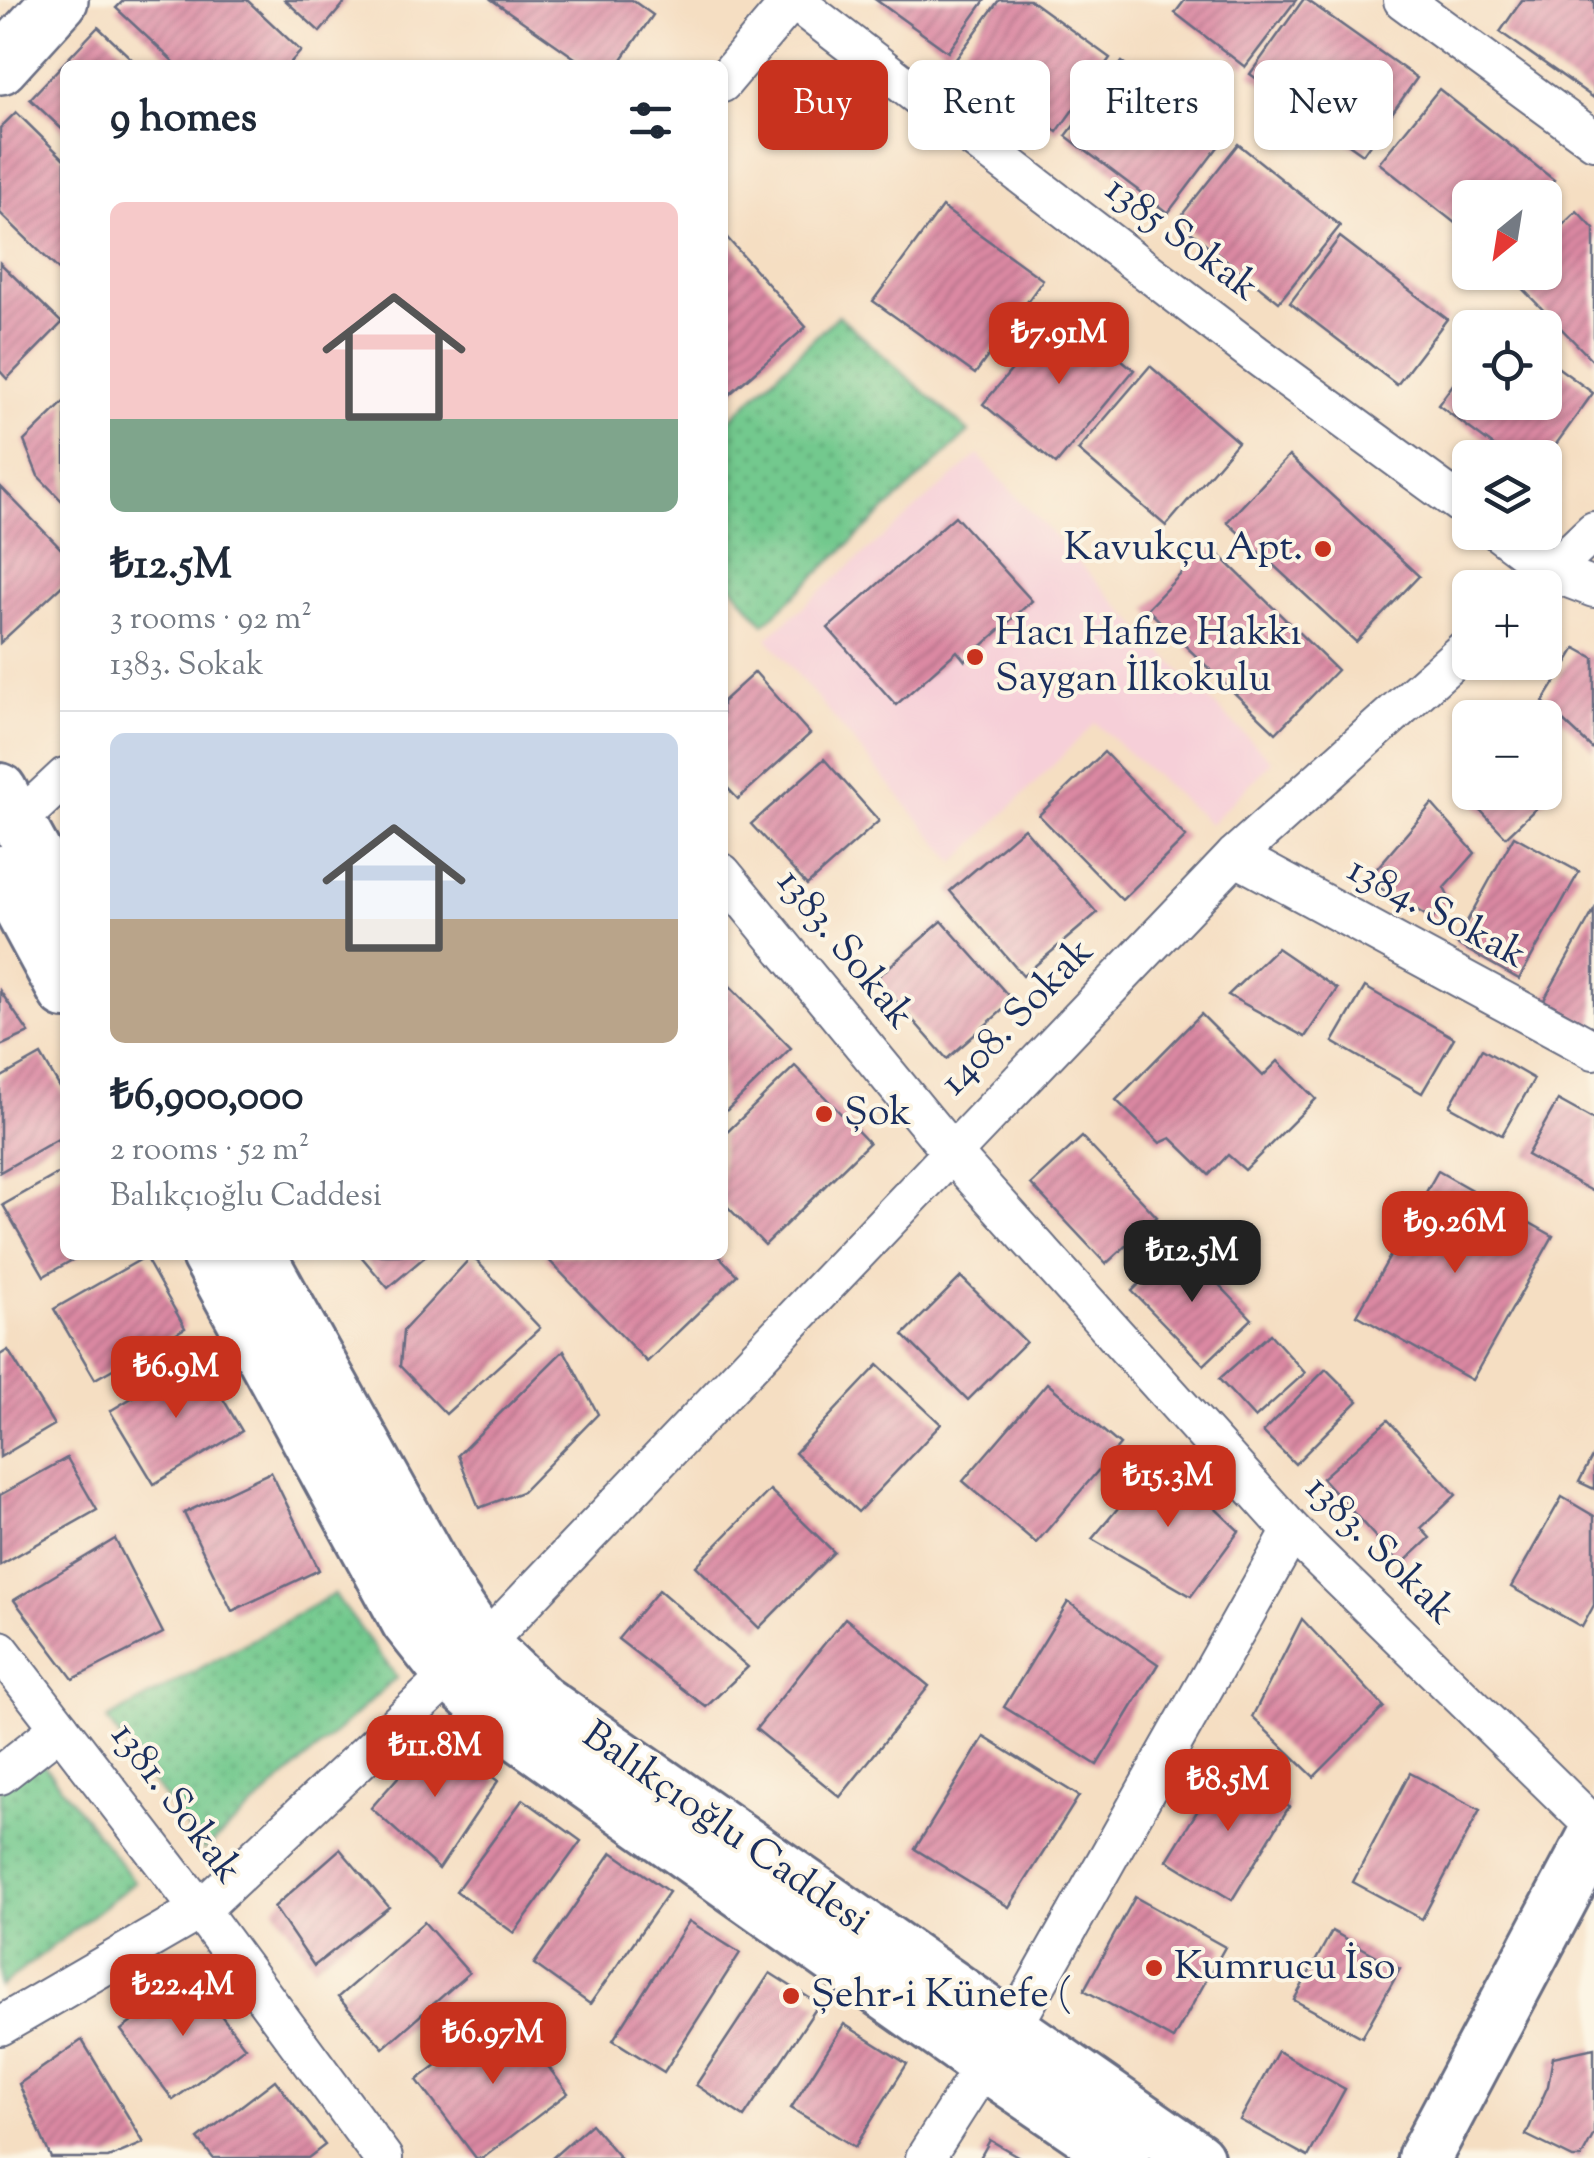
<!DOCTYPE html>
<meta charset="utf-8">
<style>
body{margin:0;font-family:"Sorts Mill Goudy",serif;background:#f2f2f3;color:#1f2937;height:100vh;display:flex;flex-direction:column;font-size:38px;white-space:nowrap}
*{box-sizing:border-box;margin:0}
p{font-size:32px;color:#747a83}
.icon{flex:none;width:55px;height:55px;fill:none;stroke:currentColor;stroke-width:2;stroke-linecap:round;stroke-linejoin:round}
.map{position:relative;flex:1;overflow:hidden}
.details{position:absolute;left:60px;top:60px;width:668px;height:1200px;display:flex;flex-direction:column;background:#fff;border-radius:15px;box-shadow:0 2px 8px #0004}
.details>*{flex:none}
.top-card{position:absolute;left:758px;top:60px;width:685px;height:90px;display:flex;gap:20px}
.needle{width:65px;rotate:210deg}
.buttons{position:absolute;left:1452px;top:180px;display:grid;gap:20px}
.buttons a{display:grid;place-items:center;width:110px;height:110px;border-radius:15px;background:#fff;box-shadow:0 2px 8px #0004;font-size:50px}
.price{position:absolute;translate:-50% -85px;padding:0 22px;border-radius:20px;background:#c8321e;color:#fff;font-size:32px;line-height:65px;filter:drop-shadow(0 2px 5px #0008)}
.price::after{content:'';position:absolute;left:50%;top:60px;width:30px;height:22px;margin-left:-15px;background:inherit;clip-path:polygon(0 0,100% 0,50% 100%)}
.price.selected{background:#222;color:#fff}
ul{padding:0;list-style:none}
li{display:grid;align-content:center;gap:20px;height:530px;padding:0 50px}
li+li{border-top:2px solid #e0e1e3}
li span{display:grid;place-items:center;height:310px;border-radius:15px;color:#555}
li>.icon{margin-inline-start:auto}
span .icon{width:180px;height:180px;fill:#fffc;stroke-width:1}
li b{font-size:42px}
h2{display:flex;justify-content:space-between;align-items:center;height:120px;padding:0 50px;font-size:42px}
.pill{padding:0 35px;border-radius:15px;background:#fff;box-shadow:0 2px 8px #0004;font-size:35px;line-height:90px}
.pill.selected{background:#c8321e;color:#fff}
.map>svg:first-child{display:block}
.built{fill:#f6cfd8}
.park{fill:url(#park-dots);stroke:#477c76;stroke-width:2.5}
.building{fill:url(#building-hatch)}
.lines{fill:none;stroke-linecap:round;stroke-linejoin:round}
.street-casing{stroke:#676c81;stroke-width:42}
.secondary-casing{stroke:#676c81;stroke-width:58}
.primary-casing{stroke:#676c81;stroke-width:60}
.street{stroke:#fff;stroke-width:38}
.secondary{stroke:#fff;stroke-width:52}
.primary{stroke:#fff;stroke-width:55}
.poi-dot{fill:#c8321e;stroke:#fcf5e5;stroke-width:4}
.labels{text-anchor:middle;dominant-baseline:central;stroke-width:8;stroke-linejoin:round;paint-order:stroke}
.street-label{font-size:40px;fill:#1b2f5e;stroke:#fcf5e5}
.poi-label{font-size:40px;fill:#1b2f5e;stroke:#fcf5e5;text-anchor:start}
</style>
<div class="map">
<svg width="1594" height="2158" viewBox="0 0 1594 2158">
<defs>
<pattern id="park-dots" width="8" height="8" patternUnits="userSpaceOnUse" patternTransform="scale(2.5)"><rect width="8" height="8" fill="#73c98e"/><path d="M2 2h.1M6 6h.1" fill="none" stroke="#5ea477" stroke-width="1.8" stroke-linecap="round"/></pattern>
<pattern id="building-hatch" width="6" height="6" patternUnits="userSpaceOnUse" patternTransform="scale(2.5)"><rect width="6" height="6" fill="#db89a3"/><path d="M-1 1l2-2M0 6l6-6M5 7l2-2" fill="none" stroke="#b17088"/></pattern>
</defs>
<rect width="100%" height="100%" fill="#fcf5e5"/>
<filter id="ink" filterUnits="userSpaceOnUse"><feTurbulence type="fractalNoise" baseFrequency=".01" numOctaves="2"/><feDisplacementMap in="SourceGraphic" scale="20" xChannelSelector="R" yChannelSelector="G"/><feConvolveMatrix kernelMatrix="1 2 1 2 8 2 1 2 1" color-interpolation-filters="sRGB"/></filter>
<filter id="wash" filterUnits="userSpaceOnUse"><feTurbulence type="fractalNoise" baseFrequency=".0048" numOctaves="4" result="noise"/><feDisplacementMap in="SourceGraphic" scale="40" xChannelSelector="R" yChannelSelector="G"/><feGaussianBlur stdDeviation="2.25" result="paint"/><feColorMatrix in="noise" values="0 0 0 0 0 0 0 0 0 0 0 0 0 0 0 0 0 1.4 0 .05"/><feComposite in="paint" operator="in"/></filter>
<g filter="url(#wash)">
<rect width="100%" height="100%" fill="#f5dec2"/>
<polygon class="built" points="978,455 1185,676 1272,761 1210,824 1095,723 955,863 767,638"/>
<g class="park">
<polygon points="838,315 969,432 764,624 723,575 723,426"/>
<polygon points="334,1594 397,1677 204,1851 107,1720"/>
<polygon points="39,1759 135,1882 0,1987 0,1789"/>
</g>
<g id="blocks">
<g class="building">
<polygon points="124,0 247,0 301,51 288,65 177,65 116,8"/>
<polygon points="285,0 347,0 320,32"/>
<polygon points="492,0 632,0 653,15 618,65 585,65"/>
<polygon points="876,0 985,0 948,52"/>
<polygon points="999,0 1030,0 1110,58 1057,132 956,59"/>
<polygon points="1185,0 1296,0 1245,67 1175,13"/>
<polygon points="1303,0 1307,0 1417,78 1363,154 1250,74"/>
<polygon points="1522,0 1594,0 1594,98 1500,32"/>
<polygon points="98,27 138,65 65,65 65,132 30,99"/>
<polygon points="1122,62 1224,139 1168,213 1066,136"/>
<polygon points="1439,89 1554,180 1540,198 1470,198 1470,235 1379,163"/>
<polygon points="16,112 65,160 65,276 0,213 0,128"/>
<polygon points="1238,144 1340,226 1279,302 1177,221"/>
<polygon points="942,207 1043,280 975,374 873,301"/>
<polygon points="1577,211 1594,229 1594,362 1510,276 1514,272 1545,272 1545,242"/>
<polygon points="722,232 806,327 724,399 722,397"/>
<polygon points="1340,237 1447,319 1397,385 1290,303"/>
<polygon points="0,263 62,323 7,379 0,371"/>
<polygon points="1062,310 1134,370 1056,464 983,404"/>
<polygon points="1545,358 1593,393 1546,458 1510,458 1438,405 1470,361 1470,402 1545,402"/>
<polygon points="1150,366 1238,442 1166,526 1078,450"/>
<polygon points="65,401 65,504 38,476 24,441"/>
<polygon points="1289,456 1419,576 1356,642 1227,522"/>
<polygon points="0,486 65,553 65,583 0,643"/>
<polygon points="955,516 1032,601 965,661 957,651 896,705 828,628"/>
<polygon points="1209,545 1337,670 1276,733 1147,609"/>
<polygon points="1576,648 1594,658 1594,750 1543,702"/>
<polygon points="755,672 810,734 738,799 722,782 722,702"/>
<polygon points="1104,752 1186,837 1122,900 1039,815"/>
<polygon points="824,759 879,821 807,885 751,824"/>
<polygon points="1470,785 1470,792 1545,792 1545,790 1550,795 1506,837 1463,792"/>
<polygon points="1432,804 1475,853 1444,888 1449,898 1432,919 1367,880"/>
<polygon points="1024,828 1097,913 1023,976 950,891"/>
<polygon points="1514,836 1579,872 1519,979 1455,943"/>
<polygon points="1594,910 1594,1028 1544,1000"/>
<polygon points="942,921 1013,1001 947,1059 876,978"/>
<polygon points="1277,948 1337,989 1305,1037 1228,995"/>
<polygon points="722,978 791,1048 722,1115"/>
<polygon points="1365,987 1454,1038 1422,1093 1333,1042"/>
<polygon points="0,991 29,1033 0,1046"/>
<polygon points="1201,1014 1263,1076 1278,1061 1316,1099 1245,1170 1228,1155 1209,1175 1171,1138 1160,1143 1116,1100"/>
<polygon points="1482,1049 1534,1079 1502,1135 1450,1106"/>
<polygon points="41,1055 65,1096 65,1135 0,1172 0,1078"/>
<polygon points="795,1066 869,1143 765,1245 722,1201 722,1137"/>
<polygon points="1558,1100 1594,1120 1594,1192 1527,1155"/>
<polygon points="1082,1137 1157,1217 1106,1264 1031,1184"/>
<polygon points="65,1170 65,1255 81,1255 44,1276 3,1205"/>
<polygon points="1438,1171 1553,1236 1472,1380 1357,1315"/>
<polygon points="1180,1244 1252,1319 1204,1365 1132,1291"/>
<polygon points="360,1255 427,1255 388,1288"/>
<polygon points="544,1255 718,1255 737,1275 647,1362"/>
<polygon points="472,1256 540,1328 446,1414 400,1366 403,1331"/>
<polygon points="145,1257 185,1328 95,1379 54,1309"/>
<polygon points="961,1277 1026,1342 968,1400 903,1335"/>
<polygon points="1270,1334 1305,1373 1255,1418 1219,1379"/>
<polygon points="8,1350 54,1425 0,1457 0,1355"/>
<polygon points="564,1350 598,1414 522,1492 479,1508 458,1455"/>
<polygon points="199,1358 242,1431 154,1484 110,1411"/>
<polygon points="878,1365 941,1424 858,1512 795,1453"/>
<polygon points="1326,1369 1358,1401 1295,1464 1263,1432"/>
<polygon points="1047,1383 1120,1445 1036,1543 963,1481"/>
<polygon points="1388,1420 1456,1495 1421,1528 1430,1538 1401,1565 1322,1478"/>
<polygon points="1594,1453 1594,1489 1579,1482"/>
<polygon points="1161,1457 1239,1531 1191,1596 1092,1539"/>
<polygon points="67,1458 97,1510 0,1565 0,1495"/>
<polygon points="271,1472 319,1570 232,1611 184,1513"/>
<polygon points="770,1490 834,1552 759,1628 696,1566"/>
<polygon points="1562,1497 1594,1516 1594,1605 1582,1627 1511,1587"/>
<polygon points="115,1539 163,1633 73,1679 14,1600"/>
<polygon points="659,1590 748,1667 706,1707 618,1639"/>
<polygon points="1068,1602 1158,1664 1097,1765 1004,1707"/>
<polygon points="845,1618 929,1686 840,1797 756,1729"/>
<polygon points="1302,1619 1384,1707 1314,1777 1252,1717"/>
<polygon points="435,1735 498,1781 439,1869 371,1808"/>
<polygon points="984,1737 1079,1796 1009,1907 915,1849"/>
<polygon points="1224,1768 1289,1807 1232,1900 1167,1860"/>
<polygon points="1410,1773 1480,1810 1422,1919 1353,1882"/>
<polygon points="523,1799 581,1841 514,1933 456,1891"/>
<polygon points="340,1849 389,1907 314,1966 274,1907"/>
<polygon points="612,1852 669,1892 590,2004 534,1964"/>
<polygon points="1135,1897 1225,1947 1173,2039 1084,1990"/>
<polygon points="689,1921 740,1953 664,2072 613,2040"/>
<polygon points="424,1922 469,1973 383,2048 338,1997"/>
<polygon points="1332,1931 1400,1969 1362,2037 1294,2000"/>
<polygon points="770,1973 819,2004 744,2117 696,2085"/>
<polygon points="192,1977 245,2047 173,2100 121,2030"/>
<polygon points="507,2012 568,2093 483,2158 476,2158 417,2080"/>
<polygon points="844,2024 907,2064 855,2147 791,2108"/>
<polygon points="82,2040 144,2143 108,2158 51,2158 19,2084"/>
<polygon points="1594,2048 1594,2134 1581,2158 1573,2158 1526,2135 1548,2086 1553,2057"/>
<polygon points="1278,2051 1345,2089 1308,2157 1240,2120"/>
<polygon points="275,2080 325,2145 308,2158 213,2158 198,2139"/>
<polygon points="591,2124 620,2158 552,2158"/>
<polygon points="990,2140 1021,2158 980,2158"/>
</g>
</g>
</g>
<g filter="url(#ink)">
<use href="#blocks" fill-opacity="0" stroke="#676c81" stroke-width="2.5"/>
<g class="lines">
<defs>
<g id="street">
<polyline points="793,0 1255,354 1470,511"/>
<polyline points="1403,0 1594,140"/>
<polyline points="722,83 792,0"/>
<polyline points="1499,532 1552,572 1594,588"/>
<polyline points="1536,586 1594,531"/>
<polyline points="17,822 65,777"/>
<polyline points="1235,856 1594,1050"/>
<polyline points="722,873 952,1153 1292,1531 1594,1826"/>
<polyline points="483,1645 1235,856 1470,645"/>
<polyline points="0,1650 200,1910 383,2158"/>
<polyline points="0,1775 60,1728"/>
<polyline points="0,2026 200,1910 450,1675"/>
<polyline points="1011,2030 1292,1531"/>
<polyline points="925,2158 985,2064"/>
</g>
<g id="secondary">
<polyline points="0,790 65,908"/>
<polyline points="0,872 65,992"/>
<polyline points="208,1255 408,1622 450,1675 508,1727 985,2064 1123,2158"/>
<polyline points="259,1255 445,1589 483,1645 541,1701 1197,2158"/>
<polyline points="1424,2158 1594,1837"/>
</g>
<polyline id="primary" points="0,66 60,0"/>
</defs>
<use href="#street" class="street-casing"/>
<use href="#secondary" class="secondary-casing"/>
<use href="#primary" class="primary-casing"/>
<use href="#street" class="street"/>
<use href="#secondary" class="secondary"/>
<use href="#primary" class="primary"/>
</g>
</g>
<g class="poi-dot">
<circle cx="1323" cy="549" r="10"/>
<circle cx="975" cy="657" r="10"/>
<circle cx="824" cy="1114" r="10"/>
<circle cx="1154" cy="1968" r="10"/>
<circle cx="791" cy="1996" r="10"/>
</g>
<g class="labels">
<g class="street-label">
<text transform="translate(1181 240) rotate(37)">1385 Sokak</text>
<text transform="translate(1436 914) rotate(28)">1384. Sokak</text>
<text transform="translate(844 950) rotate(51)">1383. Sokak</text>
<text transform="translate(1018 1018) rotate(-46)">1408. Sokak</text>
<text transform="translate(1379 1551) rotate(45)">1383. Sokak</text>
<text transform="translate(175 1804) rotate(53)">1381. Sokak</text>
<text transform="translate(725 1830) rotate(35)">Balıkçıoğlu Caddesi</text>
</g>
<g class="poi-label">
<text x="1303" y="549" text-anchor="end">Kavukçu Apt.</text>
<text x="995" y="634">Hacı Hafize Hakkı<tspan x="995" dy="46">Saygan İlkokulu</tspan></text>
<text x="844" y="1114">Şok</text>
<text x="1174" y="1968">Kumrucu İso</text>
<text x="811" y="1996">Şehr-i Künefe (</text>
</g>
</g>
</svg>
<div class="buttons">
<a><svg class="needle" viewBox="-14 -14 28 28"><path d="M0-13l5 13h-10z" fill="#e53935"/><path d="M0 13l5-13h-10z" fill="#747a83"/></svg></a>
<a><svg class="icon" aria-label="locate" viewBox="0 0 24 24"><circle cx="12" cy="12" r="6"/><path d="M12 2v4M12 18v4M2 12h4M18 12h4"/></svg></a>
<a><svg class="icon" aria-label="layers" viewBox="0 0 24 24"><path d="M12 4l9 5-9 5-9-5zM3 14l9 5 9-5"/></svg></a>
<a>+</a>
<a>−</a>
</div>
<b class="price" style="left:1059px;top:387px">₺7.91M</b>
<b class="price" style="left:1455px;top:1276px">₺9.26M</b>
<b class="price selected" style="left:1192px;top:1305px">₺12.5M</b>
<b class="price" style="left:176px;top:1421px">₺6.9M</b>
<b class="price" style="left:1168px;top:1530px">₺15.3M</b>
<b class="price" style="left:435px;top:1800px">₺11.8M</b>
<b class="price" style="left:1228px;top:1834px">₺8.5M</b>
<b class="price" style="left:183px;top:2039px">₺22.4M</b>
<b class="price" style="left:493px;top:2087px">₺6.97M</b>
<div class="top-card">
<a class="pill selected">Buy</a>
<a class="pill">Rent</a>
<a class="pill">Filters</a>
<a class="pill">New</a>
</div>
<section class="details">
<h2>9 homes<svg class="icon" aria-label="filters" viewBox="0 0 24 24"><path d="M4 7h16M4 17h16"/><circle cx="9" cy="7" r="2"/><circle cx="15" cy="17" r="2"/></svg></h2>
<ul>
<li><span style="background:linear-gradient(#f6c9c9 70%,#7fa58c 0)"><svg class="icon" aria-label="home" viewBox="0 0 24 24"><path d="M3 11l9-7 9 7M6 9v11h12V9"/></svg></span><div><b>₺12.5M</b><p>3 rooms · 92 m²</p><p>1383. Sokak</p></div></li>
<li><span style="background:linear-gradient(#c9d6e8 60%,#b9a48a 0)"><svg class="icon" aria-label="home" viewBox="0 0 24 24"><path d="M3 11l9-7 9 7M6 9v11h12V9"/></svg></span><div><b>₺6,900,000</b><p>2 rooms · 52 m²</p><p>Balıkçıoğlu Caddesi</p></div></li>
</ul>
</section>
</div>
